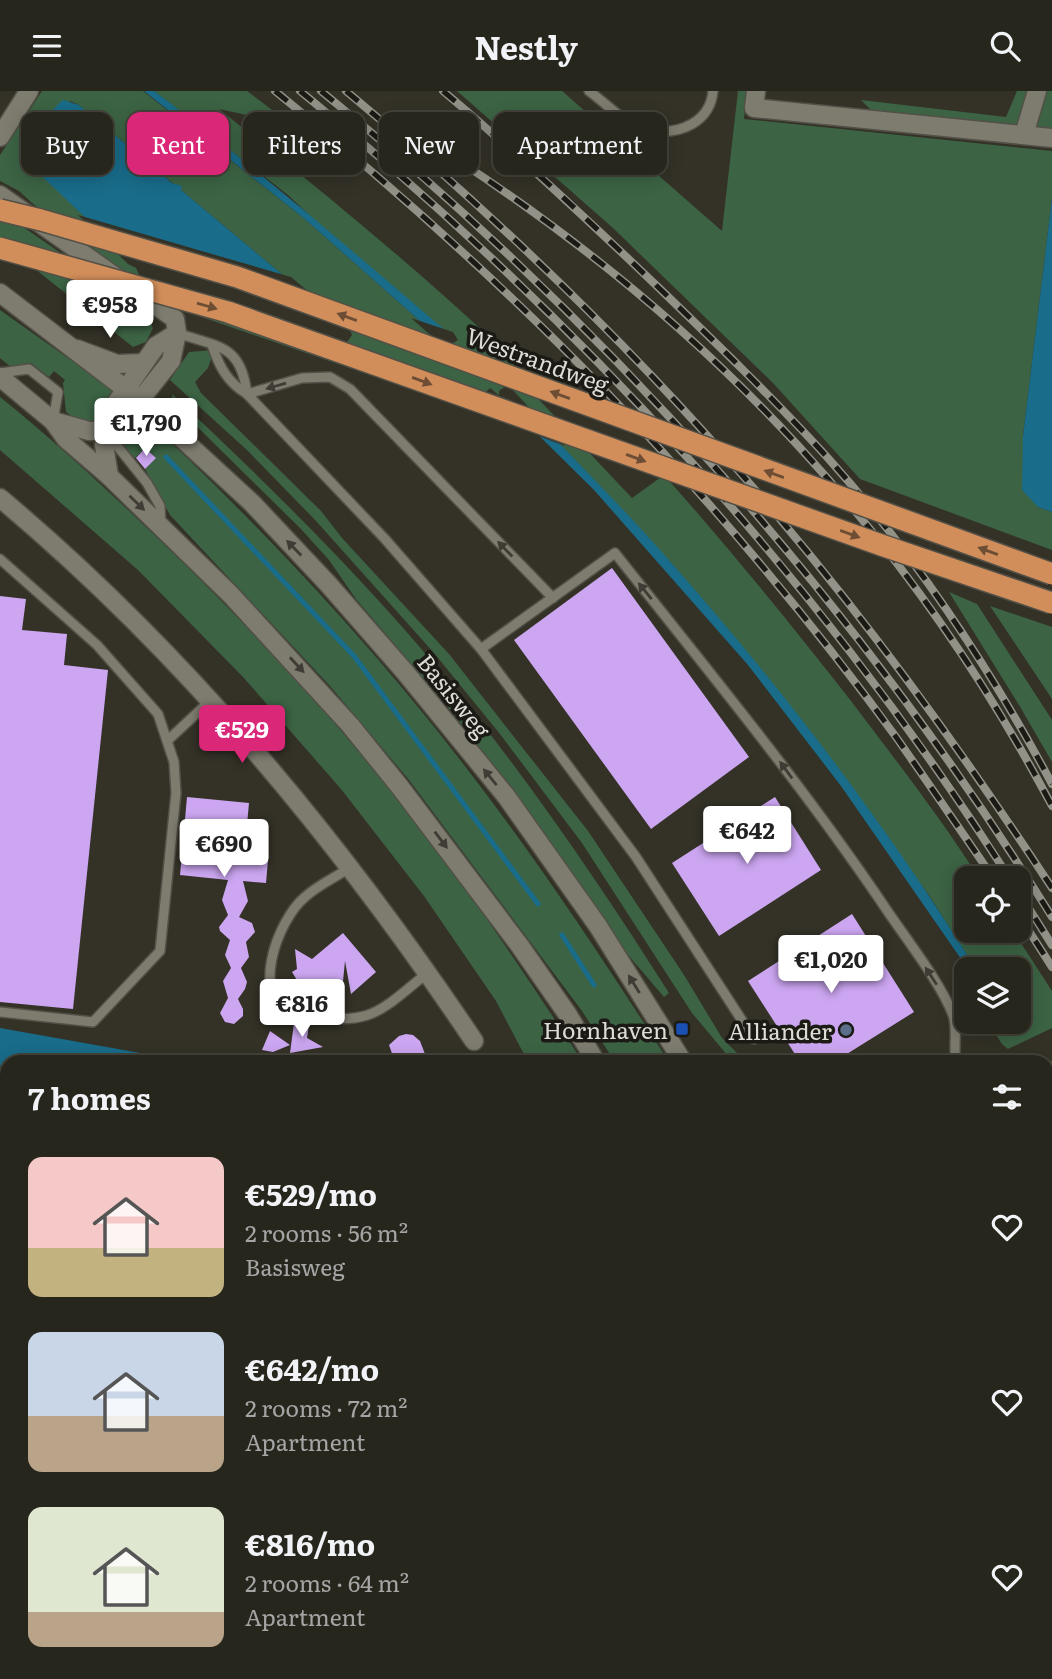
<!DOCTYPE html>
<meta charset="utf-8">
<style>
body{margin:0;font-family:Literata,serif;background:#33322a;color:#f1f3f6;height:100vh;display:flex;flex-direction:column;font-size:26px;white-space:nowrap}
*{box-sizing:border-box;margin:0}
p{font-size:23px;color:#a4a5a4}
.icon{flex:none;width:38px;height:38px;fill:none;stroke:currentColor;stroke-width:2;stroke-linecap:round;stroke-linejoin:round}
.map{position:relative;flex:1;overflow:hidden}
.details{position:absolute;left:0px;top:964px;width:1054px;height:625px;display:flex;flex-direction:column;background:#27261d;border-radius:21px 21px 0 0;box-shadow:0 4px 18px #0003,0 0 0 2px #43433b}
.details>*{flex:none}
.top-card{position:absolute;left:21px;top:21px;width:700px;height:63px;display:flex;gap:14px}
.tools{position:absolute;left:954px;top:775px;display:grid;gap:14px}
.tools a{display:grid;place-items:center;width:77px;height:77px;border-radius:14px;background:#27261d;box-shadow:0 4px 18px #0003,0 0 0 2px #43433b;font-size:35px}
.price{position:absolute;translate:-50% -60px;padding:0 16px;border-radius:7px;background:#fff;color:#222;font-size:23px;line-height:46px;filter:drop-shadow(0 2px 4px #0008)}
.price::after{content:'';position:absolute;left:50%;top:42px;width:21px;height:16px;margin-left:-10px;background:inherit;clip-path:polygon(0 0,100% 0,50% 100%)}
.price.on{background:#db2777;color:#fff}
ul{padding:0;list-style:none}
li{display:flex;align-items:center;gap:21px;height:175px;padding:0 28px}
li span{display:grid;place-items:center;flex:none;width:196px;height:140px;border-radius:14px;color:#555}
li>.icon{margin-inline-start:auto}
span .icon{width:84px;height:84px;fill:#fffc;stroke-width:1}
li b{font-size:30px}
h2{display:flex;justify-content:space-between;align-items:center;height:84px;padding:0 28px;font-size:30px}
.chip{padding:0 24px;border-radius:14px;background:#27261d;box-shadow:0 4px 18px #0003,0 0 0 2px #43433b;font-size:24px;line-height:63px}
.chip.on{background:#db2777;color:#fff}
header{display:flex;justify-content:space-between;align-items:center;height:91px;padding:0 28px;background:#27261d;font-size:32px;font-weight:700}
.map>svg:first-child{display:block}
.green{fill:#3c6344;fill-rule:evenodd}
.water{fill:#196c8a}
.pier{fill:#343227}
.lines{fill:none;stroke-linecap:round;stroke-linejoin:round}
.stream{stroke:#196c8a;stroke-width:5}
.building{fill:#cca6f1}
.lane-casing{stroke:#525047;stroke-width:12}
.street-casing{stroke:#525047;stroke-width:21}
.secondary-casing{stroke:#525047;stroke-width:21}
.lane{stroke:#7e7c6f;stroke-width:9}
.street{stroke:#7e7c6f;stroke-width:18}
.secondary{stroke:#7e7c6f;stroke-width:18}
.rail-casing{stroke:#939289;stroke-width:8}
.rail{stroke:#1b1a15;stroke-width:5;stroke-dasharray:16;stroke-linecap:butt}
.highway-bridge-casing{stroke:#525047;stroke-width:24;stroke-linecap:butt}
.highway-bridge{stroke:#d28e5a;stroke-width:21}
.oneway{fill:#6d4e34}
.oneway2{fill:#3e3c34}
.transit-dot{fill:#1a4fb4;stroke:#1b1a15;stroke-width:2.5}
.service-dot{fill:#5c6f8a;stroke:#1b1a15;stroke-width:2.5}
.labels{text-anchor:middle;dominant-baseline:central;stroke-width:7;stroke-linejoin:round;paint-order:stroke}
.street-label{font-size:23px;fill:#dddcd5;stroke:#1b1a15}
.poi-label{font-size:23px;fill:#dddcd5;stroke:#1b1a15;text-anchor:end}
</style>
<header><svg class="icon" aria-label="menu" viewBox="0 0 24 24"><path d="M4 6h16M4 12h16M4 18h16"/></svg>Nestly<svg class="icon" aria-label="search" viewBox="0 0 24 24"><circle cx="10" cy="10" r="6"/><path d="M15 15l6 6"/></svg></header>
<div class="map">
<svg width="1052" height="1588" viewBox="0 0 1052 1588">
<rect width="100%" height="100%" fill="#343227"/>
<g class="green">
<path d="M42,0h101l163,129 141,125 -159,-150 -134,-104h93l49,37 -17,-6 -60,-13c101,81 203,163 297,253l-6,7 122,129 32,-23c65,73 127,149 187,226 44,58 89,116 128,177l-13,1v52h47l39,60v37l-44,21 -6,-5 -14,-22h30v-53h-42l-46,-72 -90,-126 -167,-206 -165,-175 -7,7 -11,-9 -21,21 -302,-104 -135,-102 -13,-12 -19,-10v-26zM70,10l9,4 259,216 -207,-60 -98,-94z"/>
<polygon points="457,0 562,0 722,140 738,0 747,0 744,28 1052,60 1052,107 1023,345 1038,416 1052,421 1052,459 860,388 773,292 613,137"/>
<polygon points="1017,0 1052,0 1052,41 872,20 861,9 1006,26"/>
<polygon points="0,120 146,221 153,237 146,251 133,256 0,150"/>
<polygon points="0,219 116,301 102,315 97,334 77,329 66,321 63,292 65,289 54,280 49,286 31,272 11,276 0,267"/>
<polygon points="214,259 208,277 195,291 201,302 321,420 342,447 449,563 588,740 684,884 722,947 746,971 733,971 692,922 582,752 500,643 434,562 317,431 248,360 170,289 189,261"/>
<path d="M172,303c102,96 202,194 290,304 75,94 143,194 207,295l-5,4 -41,-48 -114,-164 -57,-73 -96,-113 -27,-39 -28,-31 -128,-126z"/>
<path d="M0,306c51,41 99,85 146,130 110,104 213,217 303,339 47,64 90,130 134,196h-55l-32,-61 -72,-105 -83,-107 -98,-112 -105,-107 -138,-120z"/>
<path d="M140,322c98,92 192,189 278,294 92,112 173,233 251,355h-54l-33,-51 -173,-231 -79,-94 -160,-171 -25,-46 10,-12 -10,-9 -11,11 -17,-23z"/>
<polygon points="949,501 977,513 1052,629 1052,671 1019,614"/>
<polygon points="990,515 1052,536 1052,608"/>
<polygon points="1052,1034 1052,1094 1047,1096 1046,1036"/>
</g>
<g class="water">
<path d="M144,0h10c104,78 202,163 300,247l-7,7 -141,-125z"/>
<path d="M63,9l16,5 93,78 10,3 -1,4 157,131 -207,-60 -103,-98c0,-18 21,-52 35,-63z"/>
<polygon points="1052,107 1052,421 1038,416 1022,399 1023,345"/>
<path d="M507,299c56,58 115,116 168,177 110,125 213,260 301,402h-8l-127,-183 -93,-121 -154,-175 -93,-92z"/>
<polygon points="0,937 191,971 7,971 7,1577 0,1577"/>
<polygon points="54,1582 685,1582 687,1588 112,1588"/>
</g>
<g class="pier">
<polygon points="78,124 291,186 341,228 349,236 352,244 341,260 140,186 136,177 128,173"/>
<polygon points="411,227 453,241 458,249 445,257"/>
<polygon points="506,295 510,296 565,355 533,343 499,309 499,300"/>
</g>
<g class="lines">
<g class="stream">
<polyline points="166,366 354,565 538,813"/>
<polyline points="562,844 594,894"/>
</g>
</g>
<g class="building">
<polygon points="411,33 454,58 462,60 462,63 466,65 456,81 407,39"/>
<polygon points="145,357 156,367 145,378 136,367"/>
<polygon points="612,477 749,666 651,738 514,549"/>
<polygon points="0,505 26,508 22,539 67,543 64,574 108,579 73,918 0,911"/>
<polygon points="187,706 249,712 244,766 268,769 266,792 243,790 248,810 239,826 252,832 255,841 246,851 249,866 241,877 247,891 245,898 238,908 243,918 243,925 234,933 225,931 220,922 228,907 223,890 231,877 225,864 230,849 220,840 219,836 228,824 222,809 228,789 180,784"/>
<polygon points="775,706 821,779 719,845 672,772"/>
<polygon points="852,823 914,921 834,971 800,971 748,890"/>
<polygon points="343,842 376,881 351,903 345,870 341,910 333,913 317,904 316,913 298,912 300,894 292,881 297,878 295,858 312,868"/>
<polygon points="294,932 309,934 307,947 323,956 290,962"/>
<polygon points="270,940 290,954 273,961 262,959"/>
<polygon points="406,943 413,944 420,950 428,971 395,971 389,954 399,945"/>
</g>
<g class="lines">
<defs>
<g id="lane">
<path d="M589,0c16,12 31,27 48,37 5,3 10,3 16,3 28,3 57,-9 60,-40"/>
<path d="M177,242c41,14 64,11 70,61"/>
<path d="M212,254c7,21 15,37 35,49l138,145 96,110 155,208 118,182"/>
<polyline points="0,282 29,278 58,301 53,330"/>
<polyline points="247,303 302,287 330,286 350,298 553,507"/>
<polyline points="106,341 147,392 160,415 161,434"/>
<polyline points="0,468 97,554 158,623 174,671 176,702 160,860 93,931 0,921"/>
<path d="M481,558l134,-96c91,115 185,229 267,350 21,32 58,78 71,112 5,16 0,31 3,47"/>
<polyline points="167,650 211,609"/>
<path d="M351,776c-15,10 -33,18 -46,30 -27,22 -59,105 -8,118 73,9 75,4 130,-42"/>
<polyline points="749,1582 751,1588"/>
<polyline points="812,1582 815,1588"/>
</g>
<g id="street">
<polyline points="756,0 754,17 1052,47"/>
<polyline points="1024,44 1037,0"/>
<polyline points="0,46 29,0"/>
<polyline points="0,104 175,228 177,242 171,270 120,334 105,340 89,340 53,330"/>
<polyline points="77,258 117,273 144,272"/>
<polyline points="109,385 104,354 110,321 156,255 177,242"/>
<path d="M0,407c186,156 339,342 474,543"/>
</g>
<g id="secondary">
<polyline points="0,202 140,309 252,412 329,494 405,581 506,705 598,835 683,971"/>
<polyline points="0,286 53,330 66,348 109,385 231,504 350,634 400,696 520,855 568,924 596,971"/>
<polyline points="1046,983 1052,980"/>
<polyline points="1046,1024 1052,1021"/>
<polyline points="898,1582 900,1588"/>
<polyline points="912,1582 914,1588"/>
</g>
</defs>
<use href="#lane" class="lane-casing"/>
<use href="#street" class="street-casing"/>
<use href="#secondary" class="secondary-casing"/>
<use href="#lane" class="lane"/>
<use href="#street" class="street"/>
<use href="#secondary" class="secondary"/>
<defs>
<g id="rail">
<path d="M275,0c152,123 297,256 425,403 69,78 135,159 196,243 33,47 65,94 98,142"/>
<path d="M300,0c275,223 519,489 710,788"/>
<path d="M321,0c286,232 536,513 731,826"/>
<path d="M346,0c183,152 353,322 500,509 73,93 141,189 206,288"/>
<path d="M443,0c75,63 145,129 216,197 57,55 114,110 168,169 88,98 163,211 225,327"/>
<path d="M462,72c253,166 448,375 590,643"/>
<polyline points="1018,800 1052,854"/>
<polyline points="1018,823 1052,876"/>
</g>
</defs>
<use href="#rail" class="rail-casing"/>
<use href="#rail" class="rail"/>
<defs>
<g id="highway-bridge">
<polyline points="0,119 41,129 237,186 1052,483"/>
<polyline points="0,157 228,221 884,455 1052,512"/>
</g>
</defs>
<use href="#highway-bridge" class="highway-bridge-casing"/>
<use href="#highway-bridge" class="highway-bridge"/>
</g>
<defs><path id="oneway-solid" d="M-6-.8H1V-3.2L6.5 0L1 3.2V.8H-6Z" transform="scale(1.75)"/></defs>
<g class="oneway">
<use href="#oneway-solid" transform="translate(207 215) rotate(16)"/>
<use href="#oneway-solid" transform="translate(347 226) rotate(-160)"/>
<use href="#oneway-solid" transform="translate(422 290) rotate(20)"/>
<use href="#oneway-solid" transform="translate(560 304) rotate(-160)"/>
<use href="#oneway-solid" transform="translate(636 367) rotate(20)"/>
<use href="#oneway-solid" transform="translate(774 383) rotate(-160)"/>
<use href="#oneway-solid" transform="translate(850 443) rotate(20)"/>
<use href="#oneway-solid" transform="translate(988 460) rotate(-160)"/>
</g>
<g class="oneway2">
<use href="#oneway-solid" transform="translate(276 295) rotate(164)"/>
<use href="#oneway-solid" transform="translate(137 412) rotate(44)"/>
<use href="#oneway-solid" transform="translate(294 457) rotate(-134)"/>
<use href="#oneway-solid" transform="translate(505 458) rotate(-134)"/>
<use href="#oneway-solid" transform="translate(645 500) rotate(-129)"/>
<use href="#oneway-solid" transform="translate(297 574) rotate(47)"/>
<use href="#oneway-solid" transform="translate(786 679) rotate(-126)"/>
<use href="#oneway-solid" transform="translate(490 686) rotate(-129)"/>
<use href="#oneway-solid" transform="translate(441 749) rotate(53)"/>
<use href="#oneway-solid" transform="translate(931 885) rotate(-123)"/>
<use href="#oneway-solid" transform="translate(634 893) rotate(-122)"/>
</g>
<rect class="transit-dot" x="675" y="931" width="14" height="14" rx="3.5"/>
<circle class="service-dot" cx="846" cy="939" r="7"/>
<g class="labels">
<g class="street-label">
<text transform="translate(538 268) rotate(20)">Westrandweg</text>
<text transform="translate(455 604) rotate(51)">Basisweg</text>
</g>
<g class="poi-label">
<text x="668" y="938">Hornhaven</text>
<text x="832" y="939">Alliander</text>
</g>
</g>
</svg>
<div class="tools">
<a><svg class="icon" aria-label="locate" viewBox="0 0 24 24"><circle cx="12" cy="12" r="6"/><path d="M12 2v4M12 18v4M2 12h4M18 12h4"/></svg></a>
<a><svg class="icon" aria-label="layers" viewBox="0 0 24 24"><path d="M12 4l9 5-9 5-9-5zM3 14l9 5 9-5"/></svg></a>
</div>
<b class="price" style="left:110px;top:249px">€958</b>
<b class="price" style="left:146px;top:367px">€1,790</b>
<b class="price on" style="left:242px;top:674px">€529</b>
<b class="price" style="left:747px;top:775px">€642</b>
<b class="price" style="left:224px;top:788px">€690</b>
<b class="price" style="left:831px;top:904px">€1,020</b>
<b class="price" style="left:302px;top:948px">€816</b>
<div class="top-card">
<a class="chip">Buy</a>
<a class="chip on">Rent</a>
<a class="chip">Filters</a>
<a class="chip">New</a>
<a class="chip">Apartment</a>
</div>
<section class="details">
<h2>7 homes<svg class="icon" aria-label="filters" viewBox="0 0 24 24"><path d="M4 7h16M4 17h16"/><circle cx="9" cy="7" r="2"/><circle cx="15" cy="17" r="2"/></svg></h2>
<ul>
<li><span style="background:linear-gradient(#f6c9c9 65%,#c2b280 0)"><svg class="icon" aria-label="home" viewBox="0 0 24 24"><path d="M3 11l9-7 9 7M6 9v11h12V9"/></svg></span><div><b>€529/mo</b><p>2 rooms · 56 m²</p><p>Basisweg</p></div><svg class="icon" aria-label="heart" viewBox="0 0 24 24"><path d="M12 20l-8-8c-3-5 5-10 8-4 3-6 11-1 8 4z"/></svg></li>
<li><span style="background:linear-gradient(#c9d6e8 60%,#b9a48a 0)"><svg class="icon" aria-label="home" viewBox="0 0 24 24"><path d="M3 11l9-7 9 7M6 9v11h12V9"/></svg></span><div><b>€642/mo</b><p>2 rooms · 72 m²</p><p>Apartment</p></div><svg class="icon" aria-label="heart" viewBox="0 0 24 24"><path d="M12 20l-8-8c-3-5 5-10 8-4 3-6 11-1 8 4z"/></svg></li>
<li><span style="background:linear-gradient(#dfe7d0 75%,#b9a48a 0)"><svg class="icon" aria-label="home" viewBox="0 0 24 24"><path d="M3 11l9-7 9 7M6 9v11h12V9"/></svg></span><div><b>€816/mo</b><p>2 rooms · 64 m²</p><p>Apartment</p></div><svg class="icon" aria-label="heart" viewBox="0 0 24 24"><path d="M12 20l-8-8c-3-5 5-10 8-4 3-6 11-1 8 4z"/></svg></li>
</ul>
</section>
</div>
